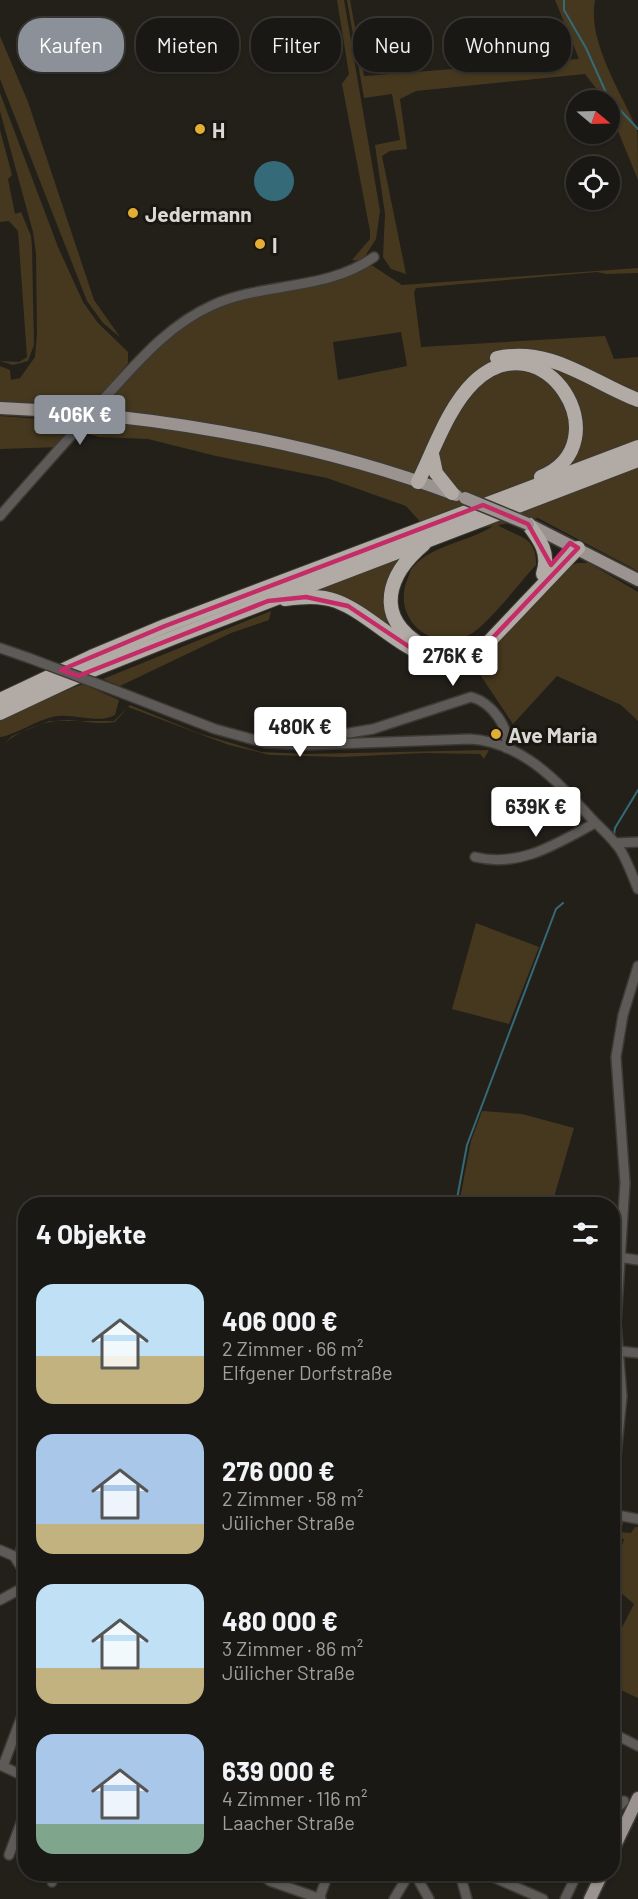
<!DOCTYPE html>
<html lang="de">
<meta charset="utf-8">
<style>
body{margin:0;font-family:Barlow,sans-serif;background:#23211d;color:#f1f3f6;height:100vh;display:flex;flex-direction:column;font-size:22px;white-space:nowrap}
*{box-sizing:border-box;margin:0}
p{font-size:20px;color:#9fa0a0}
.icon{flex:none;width:33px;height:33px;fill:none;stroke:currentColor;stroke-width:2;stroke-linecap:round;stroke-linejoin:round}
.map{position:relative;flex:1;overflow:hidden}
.panel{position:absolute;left:18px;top:1197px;width:602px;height:684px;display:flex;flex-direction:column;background:#1a1814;border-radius:24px;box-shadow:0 2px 4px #0004,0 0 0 2px #383734}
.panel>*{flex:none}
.guide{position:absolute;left:18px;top:18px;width:603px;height:54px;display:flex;gap:12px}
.needle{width:39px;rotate:109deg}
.buttons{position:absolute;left:566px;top:90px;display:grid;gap:12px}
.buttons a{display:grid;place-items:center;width:54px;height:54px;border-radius:50%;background:#1a1814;box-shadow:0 2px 4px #0004,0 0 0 2px #383734;font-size:30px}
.price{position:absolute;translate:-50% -51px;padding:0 14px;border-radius:6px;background:#fff;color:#222;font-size:20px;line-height:39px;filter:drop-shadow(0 2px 3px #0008)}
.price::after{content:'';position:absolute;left:50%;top:36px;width:18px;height:14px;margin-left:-9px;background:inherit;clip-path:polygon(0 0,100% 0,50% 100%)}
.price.active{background:#8c9099;color:#fff}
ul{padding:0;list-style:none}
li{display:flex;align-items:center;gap:18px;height:150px;padding:0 18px}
li span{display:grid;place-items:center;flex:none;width:168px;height:120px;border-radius:18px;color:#555}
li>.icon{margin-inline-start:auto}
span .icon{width:72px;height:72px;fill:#fffc;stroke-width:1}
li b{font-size:26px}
h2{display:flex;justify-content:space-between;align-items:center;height:72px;padding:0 18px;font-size:26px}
.tag{padding:0 21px;border-radius:24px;background:#1a1814;box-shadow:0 2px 4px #0004,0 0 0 2px #383734;font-size:21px;line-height:54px}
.tag.active{background:#8c9099;color:#fff}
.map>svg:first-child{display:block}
.green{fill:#45381f;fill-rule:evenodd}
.water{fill:#356a79}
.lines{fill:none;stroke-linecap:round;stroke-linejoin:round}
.stream{stroke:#356a79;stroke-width:2}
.minor-casing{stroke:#3d3a34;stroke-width:12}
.major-casing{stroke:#3d3a34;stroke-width:15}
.highway-casing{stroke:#3d3a34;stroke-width:16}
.minor{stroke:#5d5a58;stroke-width:9}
.major{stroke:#9a938f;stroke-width:12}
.highway{stroke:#b2aaa5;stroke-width:14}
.minor-bridge-casing{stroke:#3d3a34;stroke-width:12;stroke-linecap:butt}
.major-bridge-casing{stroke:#3d3a34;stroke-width:15;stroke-linecap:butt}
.minor-bridge{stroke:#5d5a58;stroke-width:9}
.major-bridge{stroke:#9a938f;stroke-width:12}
.marked{fill:none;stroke:#c42b67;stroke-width:4.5;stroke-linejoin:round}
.poi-dot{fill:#e2af34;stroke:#1a1711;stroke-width:2}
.labels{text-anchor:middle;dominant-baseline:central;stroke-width:6;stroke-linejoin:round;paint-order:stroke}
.poi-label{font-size:21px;font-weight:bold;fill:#dad8d4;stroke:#1a1711;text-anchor:start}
</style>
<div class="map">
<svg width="638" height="1899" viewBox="0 0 638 1899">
<rect width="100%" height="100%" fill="#23201a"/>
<g class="green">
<polygon points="337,0 344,0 380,211 376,239 362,261 352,260 370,239 370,231 342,84 349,74"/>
<path d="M347,0h3l14,76 215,-17 -24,-59h40c-8,41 26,92 42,129 1,13 1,36 1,51l-29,-71v-9h-4l-20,-26 -169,17 -16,8 7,50 -17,2 -8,5 24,118 -15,-5 -8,-12 2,-43 -10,-69 25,-5 -8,-46 -28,4z"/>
<polygon points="0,36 28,102 94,300 120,337 103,323 87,301 0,79"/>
<polygon points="0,93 58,247 83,302 98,323 128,352 128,363 93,406 0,402 0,366 10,370 11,380 20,378 35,357 37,334 36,253 33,232 0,111"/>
<polygon points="0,130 12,175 8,179 15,214 21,212 31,236 32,247 34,345 28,361 13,365 0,361 19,362 27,357 18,231 9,221 0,222"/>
<path d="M366,266h7l29,19 236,-17v5l-31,1 -10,-2 -181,16 -2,4 7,55 184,-11 9,23 24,-2v214l-100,-53 -40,7c20,13 39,10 38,40 -15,16 -50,62 -67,70 -38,18 -77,-16 -62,-55 2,-4 3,-10 6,-13 20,-23 56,-25 80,-41l-59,11 -28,-31 -79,-28 -111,-22 -68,-17 -49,-2 -18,-5 -20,15 -61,2v-33l81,6c48,-48 94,-104 162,-123 45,-13 80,-10 123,-33zM401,332l6,34 -69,14 -5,-38z"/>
<path d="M400,558c-16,28 -14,42 -4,72 -27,-20 -45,-35 -80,-39z"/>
<polygon points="577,563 589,563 638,592 638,721 621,705 557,676 513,724 471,661 569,566"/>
<polygon points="271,611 269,620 231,633 120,686 103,679"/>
<path d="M83,684l36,16 -4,15c-16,9 -39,-1 -57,1 -19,2 -44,20 -58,21v-16l44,-22z"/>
<path d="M130,705l68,28 63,19 46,2 182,-4 -5,9 -4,-5 -56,-1 -82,4 -72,-2 -41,-10 -101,-38 -13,15c-16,3 -31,-1 -47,-2 -23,0 -52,11 -68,28l12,-12 37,-15h65z"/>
<polygon points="476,923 539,947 509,1024 452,1009"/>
<polygon points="482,1111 522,1114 574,1128 552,1204 459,1204 471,1141"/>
<polygon points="635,1527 638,1527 638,1698 612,1686 612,1647 634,1604 620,1592 612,1589 612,1579 624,1539 617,1537 619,1532 631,1533"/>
</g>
<circle class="water" cx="274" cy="181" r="20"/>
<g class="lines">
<g class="stream">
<polyline points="564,0 564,10 586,48 608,97 638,129"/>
<polyline points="614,835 615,828 638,790"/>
<polyline points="456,1204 467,1145 556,909 563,903"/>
</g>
<defs>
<g id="minor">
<path d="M0,516c32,-37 65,-73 97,-110 36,-38 67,-79 116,-101 51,-23 114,-14 161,-48"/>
<polyline points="0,648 29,658"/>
<path d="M114,690l101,39 51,14 40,2 164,-6c52,3 87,42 120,78 10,11 23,21 31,34 7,12 12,26 17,38"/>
<path d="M349,733l24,-4 98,-32c20,5 40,31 35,51"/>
<polyline points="615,843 638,842"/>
<path d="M475,857c45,11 81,-13 120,-34"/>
<polyline points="618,1257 638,1260"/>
<polyline points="618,1351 638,1353"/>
<polyline points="612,1496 622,1396 616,1323 625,1183 616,1057 623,1015 638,966"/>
<polyline points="612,1514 638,1519"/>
<polyline points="612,1541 619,1515"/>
<polyline points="0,1550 14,1556 26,1575"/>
<polyline points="18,1561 26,1531"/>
<polyline points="0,1600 26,1586"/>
<polyline points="612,1733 638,1746"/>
<polyline points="0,1765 26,1777"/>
<polyline points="3,1766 23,1713 26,1714"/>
<polyline points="612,1813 624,1801"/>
<polyline points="9,1855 22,1820"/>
<polyline points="261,1874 270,1881 321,1899"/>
<polyline points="415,1874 429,1899"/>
<polyline points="460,1874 467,1899"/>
<polyline points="486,1874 543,1899"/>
<polyline points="52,1882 55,1874"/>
<polyline points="319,1899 328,1874"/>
<polyline points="394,1899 409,1874"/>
<polyline points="565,1899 577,1874"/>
</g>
<g id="major">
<polyline points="0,408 56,411"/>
<path d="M111,416c117,13 234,37 345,79"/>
<polyline points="528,524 638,580"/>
<polyline points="612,1852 638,1798"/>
<polyline points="590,1899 602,1874"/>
</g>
<g id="highway">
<path d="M497,358c54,-12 94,24 141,42"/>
<polyline points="432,454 436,473 452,493"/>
<path d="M418,482c16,-32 30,-75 56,-100 70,-66 149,61 67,95"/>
<path d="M528,524c12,16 22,29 15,50"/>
<path d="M285,599c17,-2 34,-4 51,2 47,17 94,88 148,46l94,-99"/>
<path d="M421,645c-48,-29 -33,-71 3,-101"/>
<polyline points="0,700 91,657 165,626 638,447"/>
<polyline points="0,713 85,673 175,637 638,460"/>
</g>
</defs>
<use href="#minor" class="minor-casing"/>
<use href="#major" class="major-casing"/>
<use href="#highway" class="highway-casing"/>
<use href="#minor" class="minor"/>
<use href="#major" class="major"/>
<use href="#highway" class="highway"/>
<defs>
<polyline id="minor-bridge" points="29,658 114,690"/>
<g id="major-bridge">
<polyline points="56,411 111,416"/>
<polyline points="465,498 528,524"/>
</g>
</defs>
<use href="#minor-bridge" class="minor-bridge-casing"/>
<use href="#major-bridge" class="major-bridge-casing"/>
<use href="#minor-bridge" class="minor-bridge"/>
<use href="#major-bridge" class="major-bridge"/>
</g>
<path class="marked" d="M483,505l45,19 23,41 19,-22 8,5 -94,99 -20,10 -21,2 -23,-5 -72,-48 -42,-9 -38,4 -190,75 -17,-6 104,-44z"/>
<g class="poi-dot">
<circle cx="200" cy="129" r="6"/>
<circle cx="133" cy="213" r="6"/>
<circle cx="260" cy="244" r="6"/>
<circle cx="496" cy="734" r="6"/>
</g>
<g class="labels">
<g class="poi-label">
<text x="212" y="129">H</text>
<text x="145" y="213">Jedermann</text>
<text x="272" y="244">I</text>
<text x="508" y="734">Ave Maria</text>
</g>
</g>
</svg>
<div class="buttons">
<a><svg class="needle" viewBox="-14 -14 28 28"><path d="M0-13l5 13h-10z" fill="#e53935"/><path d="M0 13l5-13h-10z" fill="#9fa0a0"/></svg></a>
<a><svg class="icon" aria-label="locate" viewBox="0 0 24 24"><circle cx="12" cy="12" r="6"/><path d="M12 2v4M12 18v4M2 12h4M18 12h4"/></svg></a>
</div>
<b class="price active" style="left:80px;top:446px">406K €</b>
<b class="price" style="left:453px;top:687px">276K €</b>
<b class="price" style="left:300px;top:758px">480K €</b>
<b class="price" style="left:536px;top:838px">639K €</b>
<div class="guide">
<a class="tag active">Kaufen</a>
<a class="tag">Mieten</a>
<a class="tag">Filter</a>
<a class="tag">Neu</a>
<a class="tag">Wohnung</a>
</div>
<section class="panel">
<h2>4 Objekte<svg class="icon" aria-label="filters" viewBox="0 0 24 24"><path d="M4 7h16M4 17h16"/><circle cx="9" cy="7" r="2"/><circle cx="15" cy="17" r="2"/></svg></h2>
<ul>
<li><span style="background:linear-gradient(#bfe0f5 60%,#c2b280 0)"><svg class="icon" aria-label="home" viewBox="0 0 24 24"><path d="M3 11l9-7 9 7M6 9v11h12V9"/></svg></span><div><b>406 000 €</b><p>2 Zimmer · 66 m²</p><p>Elfgener Dorfstraße</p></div></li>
<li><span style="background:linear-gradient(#a9c7e8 75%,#c2b280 0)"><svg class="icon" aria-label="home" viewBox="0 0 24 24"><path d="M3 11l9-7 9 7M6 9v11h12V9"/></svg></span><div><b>276 000 €</b><p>2 Zimmer · 58 m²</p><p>Jülicher Straße</p></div></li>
<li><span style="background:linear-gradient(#bfe0f5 70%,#c2b280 0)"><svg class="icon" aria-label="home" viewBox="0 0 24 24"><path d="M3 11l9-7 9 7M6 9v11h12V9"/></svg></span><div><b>480 000 €</b><p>3 Zimmer · 86 m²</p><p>Jülicher Straße</p></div></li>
<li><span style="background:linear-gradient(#a9c7e8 75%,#7fa58c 0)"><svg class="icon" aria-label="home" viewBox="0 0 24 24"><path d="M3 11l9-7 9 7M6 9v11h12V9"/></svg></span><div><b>639 000 €</b><p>4 Zimmer · 116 m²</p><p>Laacher Straße</p></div></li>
</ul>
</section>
</div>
